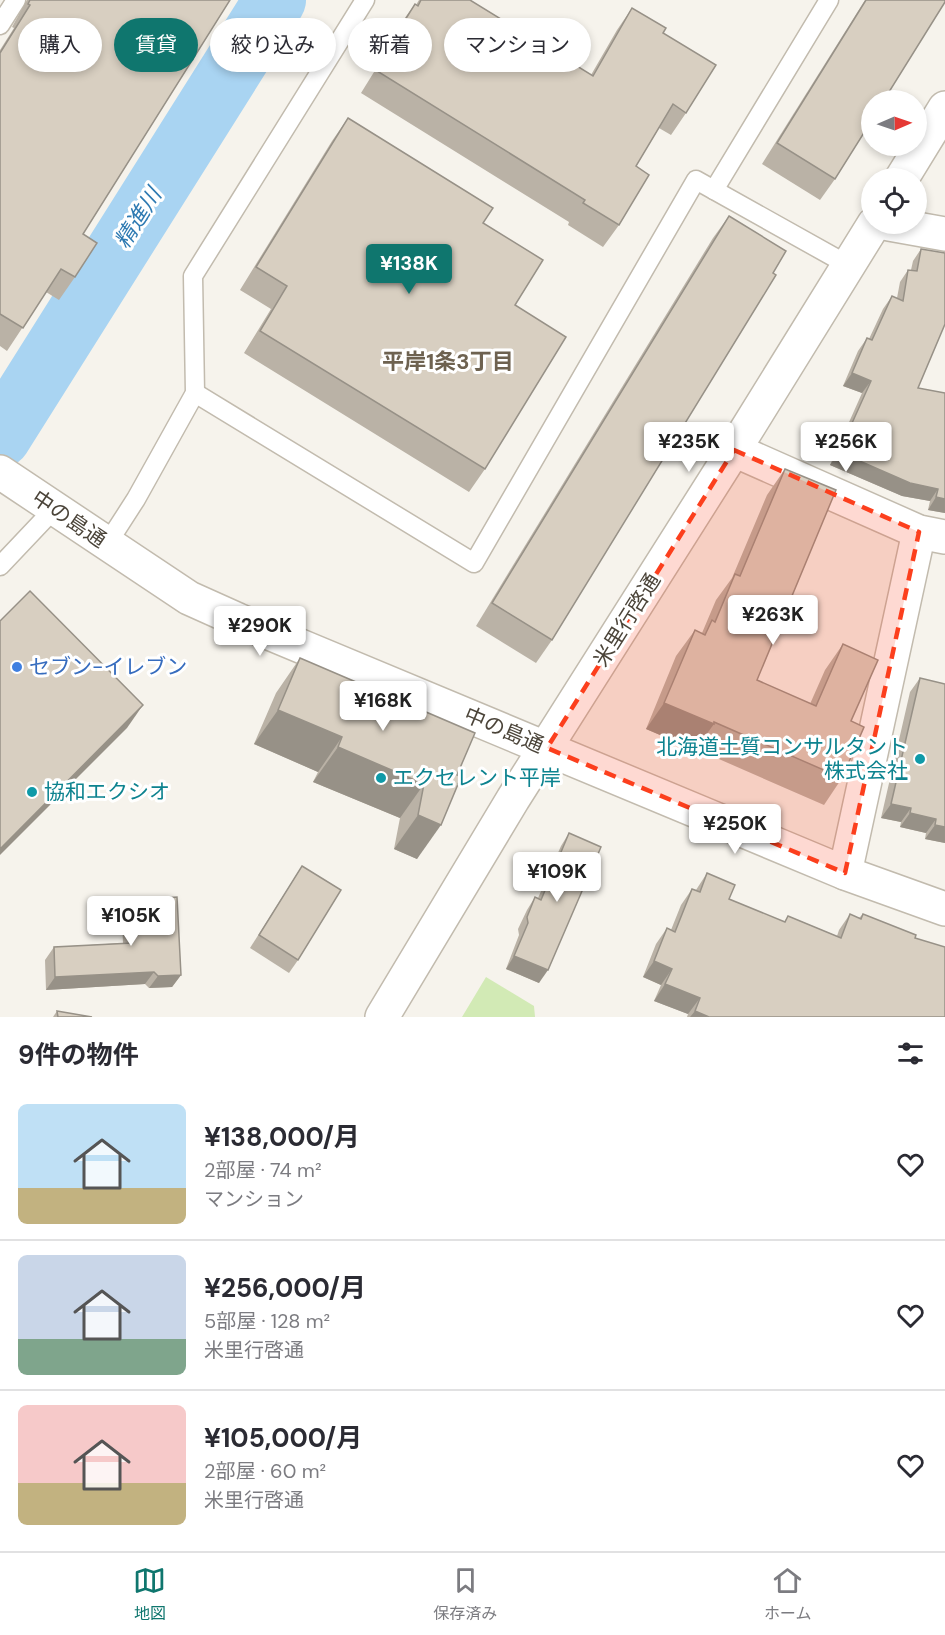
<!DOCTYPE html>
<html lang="ja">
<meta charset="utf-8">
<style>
body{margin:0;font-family:"DM Sans","Noto Sans JP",sans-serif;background:#f2f2f3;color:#2b2b33;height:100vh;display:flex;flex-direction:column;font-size:22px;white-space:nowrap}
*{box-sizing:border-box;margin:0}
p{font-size:20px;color:#7c7c81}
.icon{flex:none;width:33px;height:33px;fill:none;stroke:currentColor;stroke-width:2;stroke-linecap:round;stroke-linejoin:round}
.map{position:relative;height:1017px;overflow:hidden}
.drawer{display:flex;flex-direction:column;background:#fff;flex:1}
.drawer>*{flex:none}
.hud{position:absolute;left:18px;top:18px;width:600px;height:54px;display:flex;gap:12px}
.needle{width:39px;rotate:88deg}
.fabs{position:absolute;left:861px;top:90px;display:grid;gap:12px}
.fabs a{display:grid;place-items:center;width:66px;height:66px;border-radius:50%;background:#fff;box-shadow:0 3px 9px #0003;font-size:30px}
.price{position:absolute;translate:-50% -51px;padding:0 14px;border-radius:6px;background:#fff;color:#222;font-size:20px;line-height:39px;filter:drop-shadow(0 2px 3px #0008)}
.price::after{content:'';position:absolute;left:50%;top:36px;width:18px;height:14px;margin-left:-9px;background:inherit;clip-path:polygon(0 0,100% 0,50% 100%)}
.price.current{background:#0f766e;color:#fff}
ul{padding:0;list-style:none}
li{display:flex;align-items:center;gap:18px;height:150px;padding:0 18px}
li+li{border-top:2px solid #e1e1e2}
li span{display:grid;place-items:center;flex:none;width:168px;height:120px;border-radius:9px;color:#555}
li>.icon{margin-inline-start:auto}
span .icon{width:72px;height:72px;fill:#fffc;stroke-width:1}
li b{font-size:26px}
h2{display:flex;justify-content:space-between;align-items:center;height:72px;padding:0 18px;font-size:26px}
.chip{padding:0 21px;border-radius:27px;background:#fff;box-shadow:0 3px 9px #0003;font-size:21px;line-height:54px}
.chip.current{background:#0f766e;color:#fff}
.tabs{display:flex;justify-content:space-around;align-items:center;height:84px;border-top:2px solid #e1e1e2;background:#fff;font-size:16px;color:#7c7c81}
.tabs a{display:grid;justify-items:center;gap:3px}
.tabs .current{color:#0f766e}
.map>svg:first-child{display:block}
.green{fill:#d2eab5}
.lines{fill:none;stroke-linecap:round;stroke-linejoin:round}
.river{stroke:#a9d4f2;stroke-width:62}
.service-casing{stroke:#c2bbae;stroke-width:21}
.minor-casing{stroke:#c2bbae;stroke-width:36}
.tertiary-casing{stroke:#c2bbae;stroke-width:36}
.service{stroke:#fff;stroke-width:18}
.minor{stroke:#fff;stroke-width:33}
.tertiary{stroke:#fff;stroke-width:33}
.wall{fill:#bab2a6}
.shaded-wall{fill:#979187}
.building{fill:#d8cfc1;stroke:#979187;stroke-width:1.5}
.marked{fill:#fc3f1d;fill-opacity:0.2;stroke:#fc3f1d;stroke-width:4.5;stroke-dasharray:12 8;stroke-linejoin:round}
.shop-dot{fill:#3f7fe0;stroke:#fff;stroke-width:2}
.culture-dot{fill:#0f9aa8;stroke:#fff;stroke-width:2}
.labels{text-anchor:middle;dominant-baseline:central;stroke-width:6;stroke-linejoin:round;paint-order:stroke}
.street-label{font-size:21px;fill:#4b4439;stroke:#fff}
.shop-label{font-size:21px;fill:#366cbe;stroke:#fff;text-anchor:start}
.culture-label{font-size:21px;fill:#0d838f;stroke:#fff;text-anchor:start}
.water-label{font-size:22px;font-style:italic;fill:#2e7ab2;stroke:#fff}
.neighbourhood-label{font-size:22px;font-weight:bold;fill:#6e6250;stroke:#fff}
</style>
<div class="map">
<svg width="945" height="1017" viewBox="0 0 945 1017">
<rect width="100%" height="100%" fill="#f6f3ec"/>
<polygon class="green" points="486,977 534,1006 535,1017 462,1017"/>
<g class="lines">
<polyline class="river" points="0,437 275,0"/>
<defs>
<g id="service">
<polyline points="0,25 16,0"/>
<polyline points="714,190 829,0"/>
<polyline points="195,393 474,563 696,180 848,265"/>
<polyline points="107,544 136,499 195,393 193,276 365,0"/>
<polyline points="0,566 54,509"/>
</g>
<g id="minor">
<polyline points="889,224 945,234"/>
<polyline points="734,450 919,532 945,537"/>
<polyline points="845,873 919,532"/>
</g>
<g id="tertiary">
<polyline points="902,178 945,108"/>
<polyline points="0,472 189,598 238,620 845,873 945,909"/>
<polyline points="382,1017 513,799 734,450 874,224"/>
</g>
</defs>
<use href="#service" class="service-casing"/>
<use href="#minor" class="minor-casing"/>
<use href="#tertiary" class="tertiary-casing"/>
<use href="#service" class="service"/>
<use href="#minor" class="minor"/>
<use href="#tertiary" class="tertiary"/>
</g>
<g class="wall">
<polygon points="27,0 230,0 83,234 75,277 59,300 46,292 7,351 0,346 0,50 14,28 12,27"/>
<polygon points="419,0 470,0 591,75 617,30 632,8 663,33 686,113 671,135 659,128 636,166 619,225 603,247 568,225 569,222 361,93 387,51 384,50 399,26 415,4 416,5"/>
<polygon points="865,0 945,0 835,179 820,200 762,164"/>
<polygon points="348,118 483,223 515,305 485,469 469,492 244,353 271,309 240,290 332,141"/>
<polygon points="729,216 773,273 552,640 536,663 476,626 713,238"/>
<polygon points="921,249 918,388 945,393 945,513 928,510 930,501 902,496 830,465 862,393 843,386 858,351 867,338 869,339 883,309 892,296 897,298 900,282 908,270 911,270 913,261"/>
<polygon points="785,469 757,680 810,704 825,670 843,644 851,721 842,778 824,805 696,749 695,750 646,729 676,656 695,630 702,633 716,600 732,578 767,495"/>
<polygon points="300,658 475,733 417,859 394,849 400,818 313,782 318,772 254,744 276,693"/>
<polygon points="920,678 945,843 925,839 926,833 900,827 901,822 881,818 910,692"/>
<polygon points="569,833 539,983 506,969 519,935 518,929 527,910 535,897 538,898 561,846"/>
<polygon points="302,866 298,960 289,973 250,948"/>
<polygon points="707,873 729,899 784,922 788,916 837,936 839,930 850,914 859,918 863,914 915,938 945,1017 687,1017 688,1014 654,1001 661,985 643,977 656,944 667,928 671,930 681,905 692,889 696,890"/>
<polygon points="150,899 181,975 172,987 149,988 145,984 46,990 45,960 54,947 123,943 122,920 130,907 144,907"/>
<polygon points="57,1011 92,1017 53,1017"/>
</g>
<g class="shaded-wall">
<polygon points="852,373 871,381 862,393 843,386"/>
<polygon points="839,452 938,489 930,501 902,496 830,465"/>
<polygon points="936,497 945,499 945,513 928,510"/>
<polygon points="664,703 714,724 695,750 646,729"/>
<polygon points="143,705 127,728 0,855 0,849"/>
<polygon points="278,710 342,737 318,772 254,744"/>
<polygon points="338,747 424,784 400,818 313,782"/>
<polygon points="891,804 911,808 901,822 881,818"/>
<polygon points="910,813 936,819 926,833 900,827"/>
<polygon points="418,815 441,825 417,859 394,849"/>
<polygon points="935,825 945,827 945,843 925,839"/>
<polygon points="514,956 548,970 539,983 506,969"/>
<polygon points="654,961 672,969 661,985 643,977"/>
<polygon points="154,972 145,984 46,990 55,977"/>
<polygon points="181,975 172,987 149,988 158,976"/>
<polygon points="665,984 700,998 688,1014 654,1001"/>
<polygon points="695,1011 709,1017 690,1017"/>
</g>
<g class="building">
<polygon points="30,0 230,0 83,234 97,243 75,277 61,269 23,328 0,314 0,53 30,5 28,4"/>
<polygon points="421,0 470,0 593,76 632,8 666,28 663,33 716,65 686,113 673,104 636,166 649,175 619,225 583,203 585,200 377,71 402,29 400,28 415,4 418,6"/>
<polygon points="866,0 945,0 945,2 884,100 872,100 872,120 835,179 777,143"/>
<polygon points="348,118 493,208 483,223 543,260 515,305 566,337 485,469 260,331 287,286 256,267"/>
<polygon points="729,216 786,251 773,273 776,275 552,640 492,603"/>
<polygon points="921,249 945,253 945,324 918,388 945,393 945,499 936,497 938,489 910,483 839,452 871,381 852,373 867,338 872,340 892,296 903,301 908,270 917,271"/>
<polygon points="785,469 836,490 757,680 816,706 843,644 878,660 851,721 864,727 842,778 714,722 714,724 664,703 695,630 705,635 712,620 715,622 735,574 740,576"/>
<polygon points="30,591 143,705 0,849 0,621"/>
<polygon points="300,658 475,733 457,775 461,777 441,825 418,815 424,784 338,747 342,737 278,710"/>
<polygon points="920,678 945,684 945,827 935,825 936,819 910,813 911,808 891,804"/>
<polygon points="569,833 601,847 548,970 514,956 528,923 527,917 535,897 541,900"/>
<polygon points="302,866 341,890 298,960 259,935"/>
<polygon points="707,873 735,885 729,899 785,922 788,916 841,938 850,914 861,919 863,914 916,935 915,938 945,947 945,1017 709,1017 695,1011 700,998 665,984 672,969 654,961 667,928 675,932 692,889 700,892"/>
<polygon points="177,897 181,975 158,976 154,972 55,977 54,947 132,943 130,907 151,907 150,899"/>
<polygon points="57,1011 92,1017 58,1017"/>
</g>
<path class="marked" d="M734,450l185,82 -74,341 -298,-125z"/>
<circle class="shop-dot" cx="17" cy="667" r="6"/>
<g class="culture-dot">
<circle cx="920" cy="759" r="6"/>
<circle cx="381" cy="778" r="6"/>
<circle cx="32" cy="792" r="6"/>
</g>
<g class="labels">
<g class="street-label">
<text transform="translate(69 519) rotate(34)">中の島通</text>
<text transform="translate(627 620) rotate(-58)">米里行啓通</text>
<text transform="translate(504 730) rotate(23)">中の島通</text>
</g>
<g class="shop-label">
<text x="29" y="667">セブン-イレブン</text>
</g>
<g class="culture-label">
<text x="908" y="747" text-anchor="end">北海道土質コンサルタント<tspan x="908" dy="24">株式会社</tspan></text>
<text x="393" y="778">エクセレント平岸</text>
<text x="44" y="792">協和エクシオ</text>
</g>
<g class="water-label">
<text transform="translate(138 218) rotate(-58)">精進川</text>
</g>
<g class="neighbourhood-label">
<text x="448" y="361">平岸1条3丁目</text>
</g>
</g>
</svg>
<div class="fabs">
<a><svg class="needle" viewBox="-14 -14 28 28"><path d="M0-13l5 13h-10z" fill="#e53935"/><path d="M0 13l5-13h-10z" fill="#7c7c81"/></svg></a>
<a><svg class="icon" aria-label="locate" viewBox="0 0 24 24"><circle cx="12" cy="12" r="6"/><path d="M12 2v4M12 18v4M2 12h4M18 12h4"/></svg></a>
</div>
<b class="price current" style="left:409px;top:295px">¥138K</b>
<b class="price" style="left:689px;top:473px">¥235K</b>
<b class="price" style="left:846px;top:473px">¥256K</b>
<b class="price" style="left:773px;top:646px">¥263K</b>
<b class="price" style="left:260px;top:657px">¥290K</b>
<b class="price" style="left:383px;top:732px">¥168K</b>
<b class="price" style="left:735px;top:855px">¥250K</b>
<b class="price" style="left:557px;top:903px">¥109K</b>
<b class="price" style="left:131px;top:947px">¥105K</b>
<div class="hud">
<a class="chip">購入</a>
<a class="chip current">賃貸</a>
<a class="chip">絞り込み</a>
<a class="chip">新着</a>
<a class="chip">マンション</a>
</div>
</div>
<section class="drawer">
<h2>9件の物件<svg class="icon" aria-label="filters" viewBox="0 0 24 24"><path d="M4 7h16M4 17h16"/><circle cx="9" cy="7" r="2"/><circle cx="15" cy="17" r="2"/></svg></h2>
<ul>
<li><span style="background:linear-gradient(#bfe0f5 70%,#c2b280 0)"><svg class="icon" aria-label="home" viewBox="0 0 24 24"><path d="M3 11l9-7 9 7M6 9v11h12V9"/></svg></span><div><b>¥138,000/月</b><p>2部屋 · 74 m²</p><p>マンション</p></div><svg class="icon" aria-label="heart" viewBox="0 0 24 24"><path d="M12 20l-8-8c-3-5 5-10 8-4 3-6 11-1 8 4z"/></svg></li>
<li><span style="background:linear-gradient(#c9d6e8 70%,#7fa58c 0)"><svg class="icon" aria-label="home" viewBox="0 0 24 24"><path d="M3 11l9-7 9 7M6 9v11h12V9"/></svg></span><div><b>¥256,000/月</b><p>5部屋 · 128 m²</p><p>米里行啓通</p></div><svg class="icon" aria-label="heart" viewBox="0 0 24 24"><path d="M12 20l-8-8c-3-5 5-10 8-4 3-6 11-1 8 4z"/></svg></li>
<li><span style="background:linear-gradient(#f6c9c9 65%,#c2b280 0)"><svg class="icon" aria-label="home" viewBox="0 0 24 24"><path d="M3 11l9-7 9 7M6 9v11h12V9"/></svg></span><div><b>¥105,000/月</b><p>2部屋 · 60 m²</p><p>米里行啓通</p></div><svg class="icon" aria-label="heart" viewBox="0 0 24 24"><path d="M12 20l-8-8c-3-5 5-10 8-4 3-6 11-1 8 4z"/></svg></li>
</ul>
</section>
<nav class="tabs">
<a class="current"><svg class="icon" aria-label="map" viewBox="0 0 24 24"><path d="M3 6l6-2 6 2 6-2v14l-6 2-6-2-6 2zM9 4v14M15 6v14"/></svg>地図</a>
<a><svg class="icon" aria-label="saved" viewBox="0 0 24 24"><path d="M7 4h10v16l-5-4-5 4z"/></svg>保存済み</a>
<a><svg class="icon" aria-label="home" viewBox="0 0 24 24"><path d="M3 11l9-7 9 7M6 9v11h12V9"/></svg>ホーム</a>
</nav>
